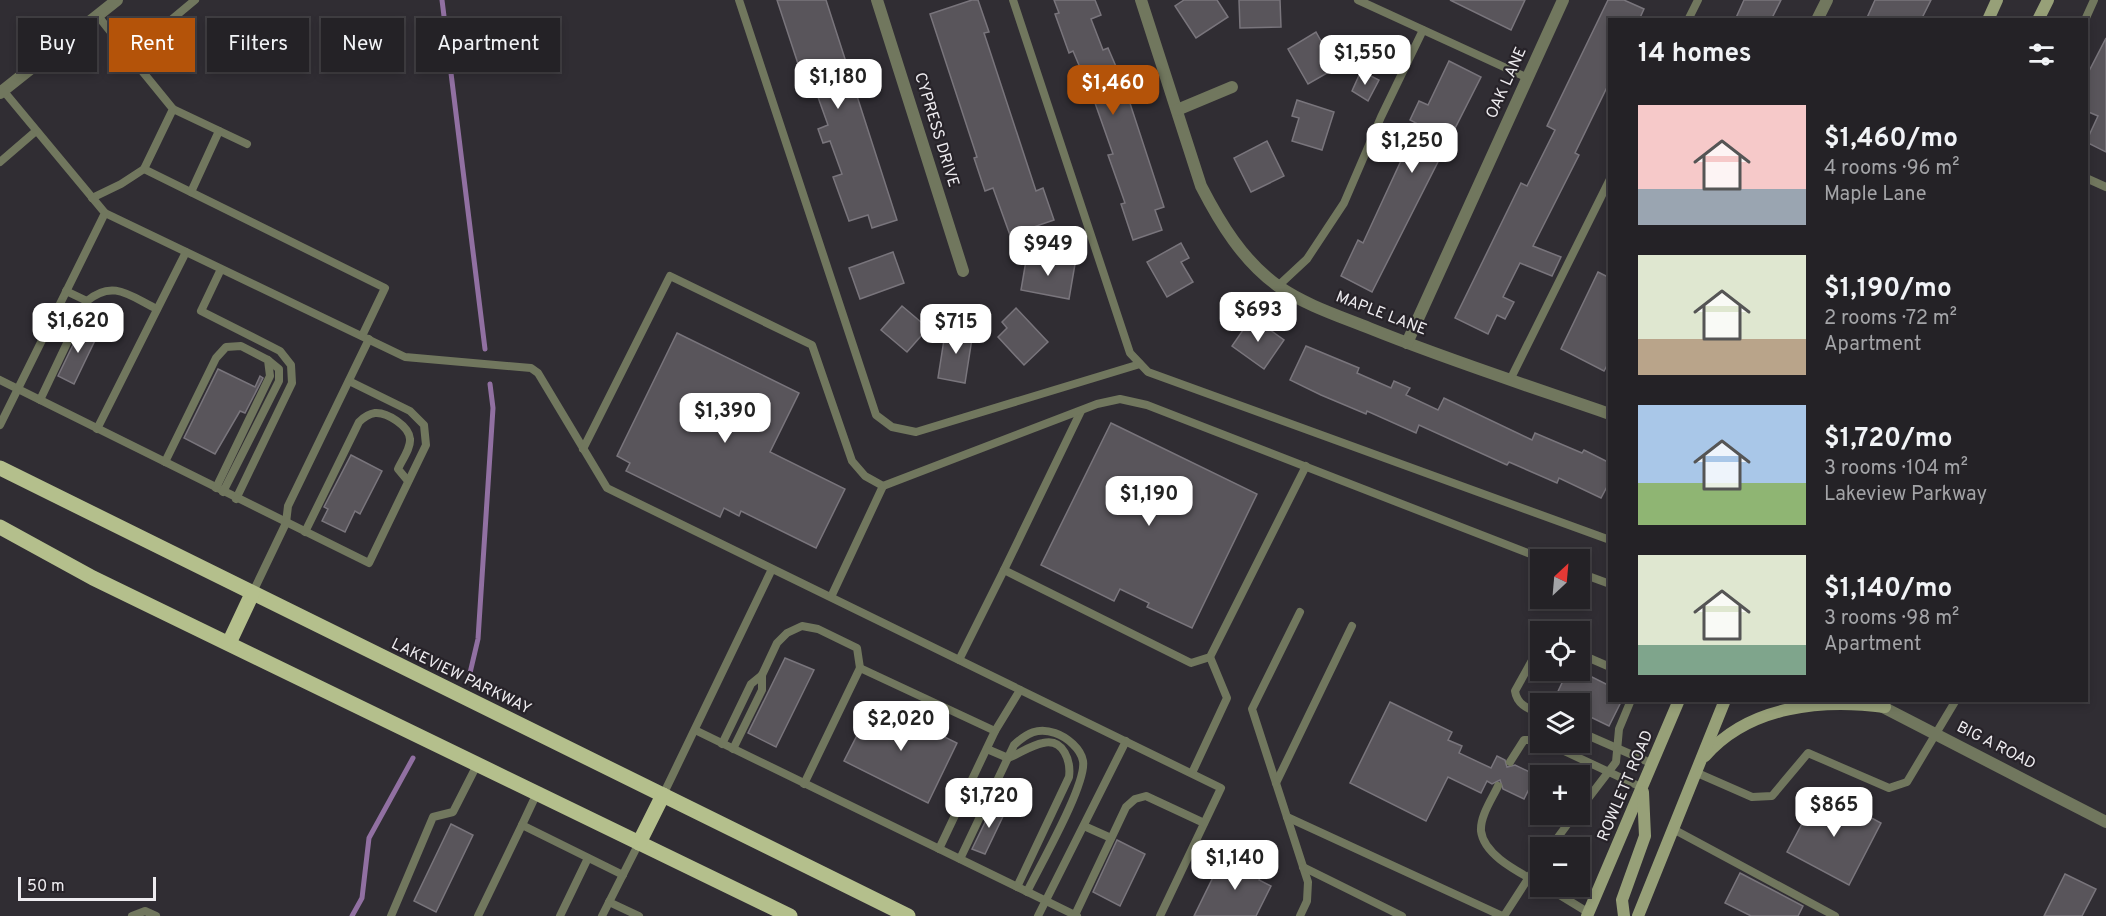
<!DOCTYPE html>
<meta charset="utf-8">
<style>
body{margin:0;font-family:Overpass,sans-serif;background:#302f32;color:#f1f3f6;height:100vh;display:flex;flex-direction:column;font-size:22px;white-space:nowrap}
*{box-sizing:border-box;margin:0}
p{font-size:20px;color:#a3a4a7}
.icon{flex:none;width:33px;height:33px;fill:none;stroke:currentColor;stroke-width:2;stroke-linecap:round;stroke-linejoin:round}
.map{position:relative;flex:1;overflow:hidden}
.panel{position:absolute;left:1608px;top:18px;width:480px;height:684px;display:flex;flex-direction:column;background:#242226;border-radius:0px;box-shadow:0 3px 9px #0003,0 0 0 2px #413f43}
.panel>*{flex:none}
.guide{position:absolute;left:18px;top:18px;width:570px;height:54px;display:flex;gap:12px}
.needle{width:39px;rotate:26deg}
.tools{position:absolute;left:1530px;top:549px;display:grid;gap:12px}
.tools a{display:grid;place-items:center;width:60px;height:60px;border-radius:0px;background:#242226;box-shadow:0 3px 9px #0003,0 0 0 2px #413f43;font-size:30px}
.scale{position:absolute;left:18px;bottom:15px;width:138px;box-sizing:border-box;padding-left:6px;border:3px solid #eeecf0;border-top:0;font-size:16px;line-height:21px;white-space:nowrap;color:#eeecf0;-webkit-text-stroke:4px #272329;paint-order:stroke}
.price{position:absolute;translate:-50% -51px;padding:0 14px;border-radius:12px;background:#fff;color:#222;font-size:20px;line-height:39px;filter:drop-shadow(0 2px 3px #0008)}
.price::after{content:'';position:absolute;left:50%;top:36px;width:18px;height:14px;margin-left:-9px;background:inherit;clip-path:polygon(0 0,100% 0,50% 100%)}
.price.active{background:#b45309;color:#fff}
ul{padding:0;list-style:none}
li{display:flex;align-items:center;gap:18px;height:150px;padding:0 30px}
li span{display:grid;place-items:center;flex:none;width:168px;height:120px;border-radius:0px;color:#555}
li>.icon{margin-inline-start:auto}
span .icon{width:72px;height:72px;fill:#fffc;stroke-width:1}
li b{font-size:26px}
h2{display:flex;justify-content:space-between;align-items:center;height:72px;padding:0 30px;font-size:26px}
.chip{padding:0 21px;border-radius:0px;background:#242226;box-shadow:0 3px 9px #0003,0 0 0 2px #413f43;font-size:21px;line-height:54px}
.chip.active{background:#b45309;color:#fff}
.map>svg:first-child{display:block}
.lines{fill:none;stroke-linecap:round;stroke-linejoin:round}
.stream{stroke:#9170a2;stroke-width:5}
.building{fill:#59555b;stroke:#79757c;stroke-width:1.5}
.service{stroke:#71775e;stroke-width:8}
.minor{stroke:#71775e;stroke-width:12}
.tertiary{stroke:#71775e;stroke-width:12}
.secondary{stroke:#97a078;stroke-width:12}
.primary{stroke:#b4bf8c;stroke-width:15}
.labels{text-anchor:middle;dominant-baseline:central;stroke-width:4.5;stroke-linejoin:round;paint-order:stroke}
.street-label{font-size:16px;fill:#eeecf0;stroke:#272329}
</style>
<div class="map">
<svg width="2106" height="916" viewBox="0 0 2106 916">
<rect width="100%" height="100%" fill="#302d33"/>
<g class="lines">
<g class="stream">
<polyline points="442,0 485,349"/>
<polyline points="470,673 478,639 493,408 490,384"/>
<polyline points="352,916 362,898 369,838 413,758"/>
</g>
</g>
<g class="building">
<polygon points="777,0 826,0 897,220 872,228 868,215 849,221 833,177 842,174 830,141 823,143 818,129 828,125 814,86 806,88"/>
<polygon points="972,0 978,0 989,32 984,33 1036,191 1043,188 1054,220 1010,235 993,188 985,191 974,158 977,157 930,14"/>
<polygon points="1054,0 1095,0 1101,15 1091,19 1103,50 1108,48 1124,85 1164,207 1155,210 1162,230 1133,240 1121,204 1125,203 1108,155 1113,154 1095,103 1073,51 1069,53 1055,14 1059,13"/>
<polygon points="1184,0 1217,0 1228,17 1196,38 1175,6"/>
<polygon points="1239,0 1280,0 1281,27 1240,28"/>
<polygon points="1450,0 1525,0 1511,30"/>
<polygon points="1608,0 1624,0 1644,9 1639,20 1610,20 1610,81 1575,153 1579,155 1533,246 1561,257 1552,276 1520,263 1503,297 1514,302 1505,319 1497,315 1488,334 1455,318 1521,183 1527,186 1555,130 1547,126"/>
<polygon points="1744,0 1781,0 1771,20 1735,20"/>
<polygon points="1875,0 1931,0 1921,20 1866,20"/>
<polygon points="1316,32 1336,68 1308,84 1288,49"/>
<polygon points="2106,38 2106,152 2086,142 2098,116 2086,111 2086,77"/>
<polygon points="1449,61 1481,77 1372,292 1341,276 1358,240 1363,243 1412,137 1422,140 1425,133 1414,127 1416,123 1410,120 1419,101 1428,105"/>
<polygon points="1361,71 1379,80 1368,101 1352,91"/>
<polygon points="1297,100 1334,112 1322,150 1292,141 1299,118 1292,116"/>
<polygon points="1267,141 1284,176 1251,192 1234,158"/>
<polygon points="1181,243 1189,258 1181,262 1193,282 1167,297 1147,262"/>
<polygon points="893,252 904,283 860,299 849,268"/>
<polygon points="1027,255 1075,264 1069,299 1021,290"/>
<polygon points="1598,272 1610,278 1610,360 1604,371 1561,349"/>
<polygon points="902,306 928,328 907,352 881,330"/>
<polygon points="1016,308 1048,342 1024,365 998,337 1007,328 1002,322"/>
<polygon points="1252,317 1284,340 1264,369 1232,346"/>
<polygon points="83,324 99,332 74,384 58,376"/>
<polygon points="946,327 973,332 965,383 938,378"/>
<polygon points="677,333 799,393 770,452 845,489 816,548 741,511 739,516 724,508 720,517 626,471 630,463 617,456"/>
<polygon points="1306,346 1359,368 1357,373 1391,388 1394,381 1410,388 1406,395 1438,410 1444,398 1532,440 1535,433 1582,453 1584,450 1610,463 1610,481 1601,498 1559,478 1557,483 1509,462 1507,465 1419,425 1416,433 1367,411 1366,414 1321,395 1290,380"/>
<polygon points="218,369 255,387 260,376 263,378 245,413 240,411 215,454 184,438"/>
<polygon points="1111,423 1257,494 1192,628 1147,607 1149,603 1120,589 1114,601 1041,565"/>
<polygon points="351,455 382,471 360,514 355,511 345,532 322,521 328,509 324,507"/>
<polygon points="785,658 814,670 776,747 748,733"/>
<polygon points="1568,670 1578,670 1610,686 1610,700 1622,700 1609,726 1580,712 1580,704 1562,704 1554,700"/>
<polygon points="874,702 957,743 928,803 844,761"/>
<polygon points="1390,702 1452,732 1448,740 1462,746 1459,753 1491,768 1497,756 1505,760 1507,767 1515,765 1536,775 1524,799 1503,789 1500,780 1492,784 1487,781 1481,793 1448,777 1426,821 1350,783"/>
<polygon points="1820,790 1881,823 1849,885 1787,852"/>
<polygon points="994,804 1006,810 985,854 972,849"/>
<polygon points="451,824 473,835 436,912 414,901"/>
<polygon points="1117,840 1145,854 1120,906 1093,892"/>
<polygon points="1250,857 1267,865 1259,880 1271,886 1256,916 1194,916 1221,861 1243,872"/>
<polygon points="1740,873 1803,906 1798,916 1751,916 1725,903"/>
<polygon points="2065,874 2096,889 2082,916 2044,916"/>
</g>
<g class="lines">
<g class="service">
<polyline points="739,0 876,415 892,427 916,432 1140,364"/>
<polyline points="1013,0 1130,353 1148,372 1610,540"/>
<polyline points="1358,0 1528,78"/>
<polyline points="98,16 129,55 195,0"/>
<polyline points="1688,20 1698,0"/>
<polyline points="2085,20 2094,0"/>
<polyline points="173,109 247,144"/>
<polyline points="0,162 36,131"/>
<polyline points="144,169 385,288 362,336"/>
<polyline points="2086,178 2106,187"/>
<polyline points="191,192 219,131"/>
<polyline points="92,198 121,184 144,169 173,109 129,55"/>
<polyline points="105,213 405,357 531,368 538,373 607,488 1221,788 1160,916"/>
<polyline points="221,269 201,311 280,351 291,365 292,383 236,499"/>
<polyline points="1278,286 1307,259 1344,203 1381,117 1423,30"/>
<polyline points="66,291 87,301"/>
<polyline points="0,380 369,563 426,445 424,425 410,411 349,381"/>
<polyline points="1510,380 1610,179"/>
<path d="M40,400l47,-99c26,-22 43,-5 70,8"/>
<polyline points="1081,411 1004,570 1191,663 1210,657 1306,466"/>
<polyline points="0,425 105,213 2,89"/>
<polyline points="97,429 186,252"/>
<polyline points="583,449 670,276 812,345 852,461 865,476 883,486 831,597"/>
<polyline points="165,462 216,358 226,347 241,346 268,360 270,376 216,488"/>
<polyline points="883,486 1097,404 1120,399 1147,405 1546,560"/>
<polyline points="223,492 279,381 279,369 268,360"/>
<path d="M305,532l54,-110c5,-5 9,-8 16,-9 12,-1 34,13 35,26 1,9 -8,21 -12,30l10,12"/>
<polyline points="1580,573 1610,584"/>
<polyline points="252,594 286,523 288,506 369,339"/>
<polyline points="1300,612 1252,709 1308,882 1307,901 1300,916"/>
<path d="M1540,646l-25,45c2,14 14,18 25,23"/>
<polyline points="1580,654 1610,667"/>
<polyline points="959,660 1004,570"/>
<polyline points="695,730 1077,916"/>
<polyline points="1580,732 1653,764"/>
<polyline points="1545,742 1643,788"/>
<polyline points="722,744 751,684 762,675 777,643 787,633 802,626 818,629 857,648 860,668"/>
<polyline points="733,749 762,690 762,675"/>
<path d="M987,749l21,9c11,-4 23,-13 35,-15 21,-5 28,19 26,34l-52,110"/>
<polyline points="1510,762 1524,740 1540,740"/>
<polyline points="1695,772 1752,797 1772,796 1808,753 1889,788 1907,782 1956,700"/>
<polyline points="1192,773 1227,698 1210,657"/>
<polyline points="1276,783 1352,626"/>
<polyline points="804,784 860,668 995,731"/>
<path d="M1498,786c-6,13 -18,30 -17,45 3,25 40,42 59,53"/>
<polyline points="663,795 772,569"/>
<polyline points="1580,809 1616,762 1619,729 1631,700"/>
<polyline points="1287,817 1502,916"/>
<polyline points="522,825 537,793"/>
<polyline points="1084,826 1111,838"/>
<polyline points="1673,829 1835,916"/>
<polyline points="1550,848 1575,814"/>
<polyline points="939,849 995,731 1020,690"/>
<path d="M960,859l54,-114c13,-12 24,-18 41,-12 12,4 26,16 28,28 4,23 -44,106 -56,131"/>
<polyline points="1303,867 1402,916"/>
<polyline points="1545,886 1589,913"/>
<polyline points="609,902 639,916"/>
<polyline points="1075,915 1126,807 1135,799 1146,796 1204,823"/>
<polyline points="132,916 145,911 156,916"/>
<polyline points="391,916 433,817 453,812 478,763"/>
<polyline points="478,916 522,825 623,875"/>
<polyline points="560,916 588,858"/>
<polyline points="602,916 639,843"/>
<polyline points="1038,916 1126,741"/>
<polyline points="1504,916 1540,860"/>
</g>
<g class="minor">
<polyline points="877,0 963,271"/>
<path d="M1141,0l60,186c19,37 42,75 77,100 27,19 61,30 91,42 79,32 160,58 241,86"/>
<polyline points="1817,20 1827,0"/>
<polyline points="1177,110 1232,87"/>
<polyline points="1407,343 1563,0"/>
</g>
<g class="tertiary">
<polyline points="0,93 117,0"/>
<polyline points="1875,703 2106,822"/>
</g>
<g class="secondary">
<polyline points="1988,20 1997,0"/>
<polyline points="2038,20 2048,0"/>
<path d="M1705,756c45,-51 117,-57 180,-49"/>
<polyline points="1587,916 1679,700"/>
<polyline points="1624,916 1622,900 1645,836 1643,792"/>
<polyline points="1638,916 1725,700"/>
</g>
<g class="primary">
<polyline points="0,468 908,916"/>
<polyline points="0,527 93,578 790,916"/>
<polyline points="229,643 252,594"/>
<polyline points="639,843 663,795"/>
</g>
</g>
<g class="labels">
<g class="street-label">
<text transform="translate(1507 83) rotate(-66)">OAK LANE</text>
<text transform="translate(936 130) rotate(73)">CYPRESS DRIVE</text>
<text transform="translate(1381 314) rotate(21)">MAPLE LANE</text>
<text transform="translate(461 677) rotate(26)">LAKEVIEW PARKWAY</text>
<text transform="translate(1996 746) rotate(27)">BIG A ROAD</text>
<text transform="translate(1626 786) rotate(-67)">ROWLETT ROAD</text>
</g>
</g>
</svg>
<div class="tools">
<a><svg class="needle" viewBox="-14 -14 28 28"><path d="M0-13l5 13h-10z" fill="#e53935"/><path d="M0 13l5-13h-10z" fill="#a3a4a7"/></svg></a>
<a><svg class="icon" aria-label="locate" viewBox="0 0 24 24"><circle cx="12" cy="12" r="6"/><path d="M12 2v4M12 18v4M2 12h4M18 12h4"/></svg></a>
<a><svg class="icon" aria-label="layers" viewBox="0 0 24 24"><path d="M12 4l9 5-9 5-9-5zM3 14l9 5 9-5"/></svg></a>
<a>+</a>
<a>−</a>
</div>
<div class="scale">50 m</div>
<b class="price" style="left:1365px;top:86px">$1,550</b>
<b class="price" style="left:838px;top:110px">$1,180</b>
<b class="price active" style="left:1113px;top:116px">$1,460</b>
<b class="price" style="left:1412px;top:174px">$1,250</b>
<b class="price" style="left:1048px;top:277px">$949</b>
<b class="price" style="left:1258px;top:343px">$693</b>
<b class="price" style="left:78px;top:354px">$1,620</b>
<b class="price" style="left:956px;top:355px">$715</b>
<b class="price" style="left:725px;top:444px">$1,390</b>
<b class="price" style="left:1149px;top:527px">$1,190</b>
<b class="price" style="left:901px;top:752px">$2,020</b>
<b class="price" style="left:989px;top:829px">$1,720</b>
<b class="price" style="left:1834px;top:838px">$865</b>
<b class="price" style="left:1235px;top:891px">$1,140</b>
<div class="guide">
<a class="chip">Buy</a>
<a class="chip active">Rent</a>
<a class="chip">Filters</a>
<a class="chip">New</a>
<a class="chip">Apartment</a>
</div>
<section class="panel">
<h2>14 homes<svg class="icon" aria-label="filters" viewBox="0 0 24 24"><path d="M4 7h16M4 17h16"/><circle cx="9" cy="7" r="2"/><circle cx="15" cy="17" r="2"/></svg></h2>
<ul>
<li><span style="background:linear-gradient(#f6c9c9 70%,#9aa5b1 0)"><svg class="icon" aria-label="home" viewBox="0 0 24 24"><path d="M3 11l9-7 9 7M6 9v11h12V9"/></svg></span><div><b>$1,460/mo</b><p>4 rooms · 96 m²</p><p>Maple Lane</p></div></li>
<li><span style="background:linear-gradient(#dfe7d0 70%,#b9a48a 0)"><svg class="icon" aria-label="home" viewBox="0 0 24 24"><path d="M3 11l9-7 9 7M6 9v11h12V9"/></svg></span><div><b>$1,190/mo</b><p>2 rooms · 72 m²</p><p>Apartment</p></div></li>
<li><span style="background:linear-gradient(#a9c7e8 65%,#8fb573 0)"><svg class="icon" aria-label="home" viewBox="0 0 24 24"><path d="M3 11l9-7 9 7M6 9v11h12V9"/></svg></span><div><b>$1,720/mo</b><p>3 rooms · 104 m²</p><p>Lakeview Parkway</p></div></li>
<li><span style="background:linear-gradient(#dfe7d0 75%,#7fa58c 0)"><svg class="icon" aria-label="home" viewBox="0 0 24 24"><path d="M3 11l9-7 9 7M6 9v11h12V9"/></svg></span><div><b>$1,140/mo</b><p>3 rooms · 98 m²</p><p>Apartment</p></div></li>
</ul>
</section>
</div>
